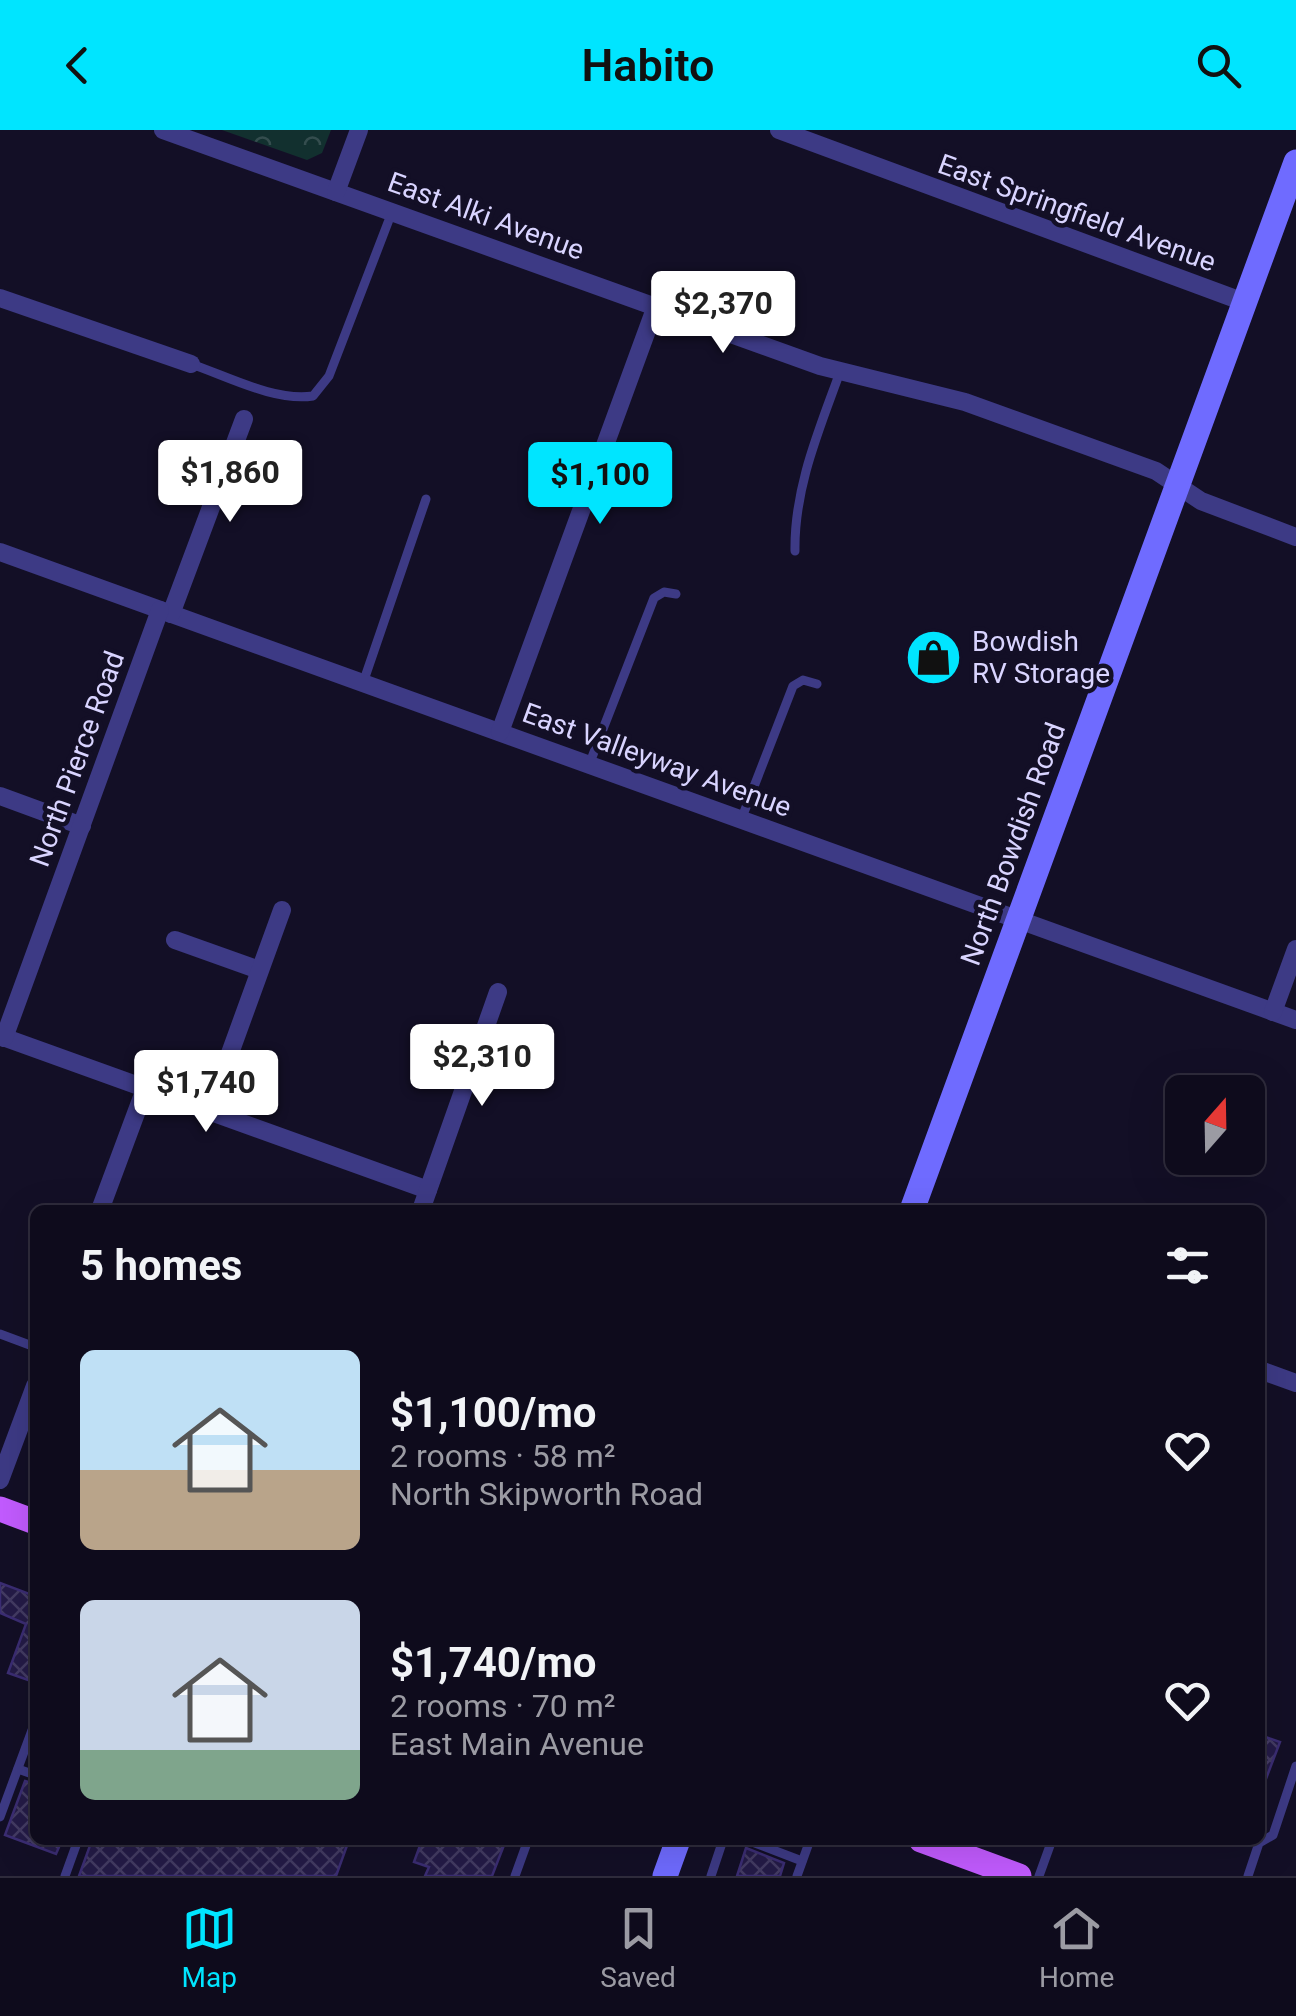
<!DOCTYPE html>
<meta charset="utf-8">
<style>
body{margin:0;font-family:Roboto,sans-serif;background:#171425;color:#f1f3f6;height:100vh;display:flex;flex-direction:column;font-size:38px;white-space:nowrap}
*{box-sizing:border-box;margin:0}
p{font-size:32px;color:#9b9ba3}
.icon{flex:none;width:55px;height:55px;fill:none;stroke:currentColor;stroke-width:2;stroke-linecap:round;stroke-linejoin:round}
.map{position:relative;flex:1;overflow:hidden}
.drawer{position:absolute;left:30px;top:1075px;width:1235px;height:640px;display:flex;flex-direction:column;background:#0e0b1c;border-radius:15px;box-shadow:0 10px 40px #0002,0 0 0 2px #2e2b3b}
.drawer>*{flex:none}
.needle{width:65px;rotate:20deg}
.buttons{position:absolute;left:1165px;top:945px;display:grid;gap:20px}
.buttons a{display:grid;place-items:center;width:100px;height:100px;border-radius:15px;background:#0e0b1c;box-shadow:0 10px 40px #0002,0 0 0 2px #2e2b3b;font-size:50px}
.price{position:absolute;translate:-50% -85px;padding:0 22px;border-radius:10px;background:#fff;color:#222;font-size:32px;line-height:65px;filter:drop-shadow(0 2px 5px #0008)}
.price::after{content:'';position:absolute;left:50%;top:60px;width:30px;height:22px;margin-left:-15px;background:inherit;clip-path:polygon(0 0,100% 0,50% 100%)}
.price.selected{background:#00e5ff;color:#111}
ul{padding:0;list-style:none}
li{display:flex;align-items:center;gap:30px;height:250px;padding:0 50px}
li span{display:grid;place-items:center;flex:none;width:280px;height:200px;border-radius:15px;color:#555}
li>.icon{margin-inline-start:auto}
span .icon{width:120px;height:120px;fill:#fffc;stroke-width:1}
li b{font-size:42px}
h2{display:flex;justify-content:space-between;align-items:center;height:120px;padding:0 50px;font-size:42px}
header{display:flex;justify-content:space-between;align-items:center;height:130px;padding:0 50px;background:#00e5ff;color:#111;font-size:45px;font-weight:600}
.dock{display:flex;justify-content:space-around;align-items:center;height:140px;border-top:2px solid #2e2b3b;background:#0e0b1c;font-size:28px;color:#9b9ba3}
.dock a{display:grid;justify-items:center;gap:5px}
.dock .selected{color:#00e5ff}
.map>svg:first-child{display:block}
.forest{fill:url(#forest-crowns)}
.building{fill:url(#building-cross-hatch);stroke:#3b2d73;stroke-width:2.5}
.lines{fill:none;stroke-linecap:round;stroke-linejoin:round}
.lane{stroke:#3d3a85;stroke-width:9}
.street{stroke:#3d3a85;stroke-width:18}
.secondary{stroke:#6f6bff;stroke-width:25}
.primary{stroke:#c25bff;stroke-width:25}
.labels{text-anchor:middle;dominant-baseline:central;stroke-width:9;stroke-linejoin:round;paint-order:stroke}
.street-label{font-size:28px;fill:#d9d4ff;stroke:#130f26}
.poi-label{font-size:28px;fill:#d9d4ff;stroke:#130f26;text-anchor:start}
</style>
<header><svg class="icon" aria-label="back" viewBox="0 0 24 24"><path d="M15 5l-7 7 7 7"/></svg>Habito<svg class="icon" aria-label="search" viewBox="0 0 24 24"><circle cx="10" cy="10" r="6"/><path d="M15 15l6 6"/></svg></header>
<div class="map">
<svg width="1296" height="1746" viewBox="0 0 1296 1746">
<defs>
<pattern id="forest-crowns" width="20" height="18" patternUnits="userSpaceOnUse" patternTransform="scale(2.5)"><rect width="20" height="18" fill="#12302f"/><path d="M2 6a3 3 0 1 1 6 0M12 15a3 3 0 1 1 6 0" fill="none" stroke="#344d4e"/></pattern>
<pattern id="building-cross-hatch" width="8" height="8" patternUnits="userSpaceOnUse" patternTransform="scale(2.5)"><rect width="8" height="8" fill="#241b47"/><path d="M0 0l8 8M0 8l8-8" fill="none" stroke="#433b63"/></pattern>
</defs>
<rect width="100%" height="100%" fill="#130f26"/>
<polygon class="forest" points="222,0 331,0 322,23 307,30"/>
<g class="building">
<polygon points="0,1453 35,1466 31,1551 8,1543 26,1494 0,1483"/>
<polygon points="1260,1605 1280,1612 1261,1662 1260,1662"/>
<polygon points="25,1651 35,1654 35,1710 62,1710 56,1724 5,1705"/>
<polygon points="92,1710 349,1710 336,1746 79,1746"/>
<polygon points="422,1710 506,1710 492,1746 425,1746 429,1737 414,1732"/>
<polygon points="746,1718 784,1733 780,1746 737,1746"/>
</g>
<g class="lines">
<g class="lane">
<path d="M191,234c36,12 84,38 122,32l16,-20 63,-164"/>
<path d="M795,421c-1,-63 24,-121 45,-179"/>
<polyline points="363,553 426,369"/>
<polyline points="589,635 654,468 664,462 676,464"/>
<polyline points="741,690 793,556 803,550 817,554"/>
<polyline points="0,1204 35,1217"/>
<polyline points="18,1639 35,1645"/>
<polyline points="0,1687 35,1592"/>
<polyline points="747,1710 802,1731"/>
<polyline points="65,1746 78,1710"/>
<polyline points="515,1746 528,1710"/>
<polyline points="711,1746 723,1710"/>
<polyline points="797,1746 810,1710"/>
<polyline points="1039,1746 1052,1710"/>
<polyline points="1248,1746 1259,1713 1273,1705 1296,1636"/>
</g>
<g class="street">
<polyline points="163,0 820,236 965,272 1156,341 1201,371 1296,407"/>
<polyline points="779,0 1244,172"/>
<polyline points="336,62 359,0"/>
<polyline points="0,168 191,234"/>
<polyline points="0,422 1296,890"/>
<polyline points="171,484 244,289"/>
<polyline points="500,602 656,176"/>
<polyline points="0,666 82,696"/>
<polyline points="175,810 259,840"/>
<polyline points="1273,882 1296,819"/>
<polyline points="0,906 428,1060"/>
<polyline points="4,908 160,480"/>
<polyline points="209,981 282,780"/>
<polyline points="100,1080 145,959"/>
<polyline points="421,1080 498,862"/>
<polyline points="1260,1240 1296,1253"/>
<polyline points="0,1350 35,1256"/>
</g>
<g class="secondary">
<polyline points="912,1080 1296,32"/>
<polyline points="665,1746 678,1710"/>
</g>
<g class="primary">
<polyline points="0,1379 35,1392"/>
<polyline points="921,1710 1019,1746"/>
</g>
</g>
<defs>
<symbol id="shop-disc" viewBox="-11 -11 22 22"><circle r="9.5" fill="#00e5ff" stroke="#130f26"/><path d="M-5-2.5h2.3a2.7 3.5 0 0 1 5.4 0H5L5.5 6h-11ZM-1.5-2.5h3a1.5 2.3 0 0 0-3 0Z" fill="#111"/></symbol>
</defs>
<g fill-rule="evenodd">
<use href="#shop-disc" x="902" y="496" width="63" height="63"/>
</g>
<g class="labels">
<g class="street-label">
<text transform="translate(1077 83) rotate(20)">East Springfield Avenue</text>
<text transform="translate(486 86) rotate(20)">East Alki Avenue</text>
<text transform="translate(77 629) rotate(-70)">North Pierce Road</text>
<text transform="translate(657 630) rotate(20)">East Valleyway Avenue</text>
<text transform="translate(1013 714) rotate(-70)">North Bowdish Road</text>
</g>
<g class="poi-label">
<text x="972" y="511">Bowdish<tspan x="972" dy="32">RV Storage</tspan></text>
</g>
</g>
</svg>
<div class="buttons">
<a><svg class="needle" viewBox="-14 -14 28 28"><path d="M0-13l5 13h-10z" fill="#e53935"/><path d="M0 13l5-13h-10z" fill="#9b9ba3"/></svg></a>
</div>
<b class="price" style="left:723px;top:226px">$2,370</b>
<b class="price" style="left:230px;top:395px">$1,860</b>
<b class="price selected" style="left:600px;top:397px">$1,100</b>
<b class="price" style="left:482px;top:979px">$2,310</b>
<b class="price" style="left:206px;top:1005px">$1,740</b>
<section class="drawer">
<h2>5 homes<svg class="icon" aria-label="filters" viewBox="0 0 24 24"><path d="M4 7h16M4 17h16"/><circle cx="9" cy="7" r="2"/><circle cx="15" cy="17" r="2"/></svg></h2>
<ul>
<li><span style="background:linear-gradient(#bfe0f5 60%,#b9a48a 0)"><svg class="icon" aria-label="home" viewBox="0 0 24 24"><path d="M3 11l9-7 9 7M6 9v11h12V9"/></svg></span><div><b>$1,100/mo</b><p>2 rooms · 58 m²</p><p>North Skipworth Road</p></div><svg class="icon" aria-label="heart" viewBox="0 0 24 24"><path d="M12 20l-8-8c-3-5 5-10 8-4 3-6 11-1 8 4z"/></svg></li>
<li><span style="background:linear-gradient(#c9d6e8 75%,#7fa58c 0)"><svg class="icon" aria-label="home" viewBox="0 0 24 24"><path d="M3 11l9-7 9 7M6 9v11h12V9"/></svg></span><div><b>$1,740/mo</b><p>2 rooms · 70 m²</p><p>East Main Avenue</p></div><svg class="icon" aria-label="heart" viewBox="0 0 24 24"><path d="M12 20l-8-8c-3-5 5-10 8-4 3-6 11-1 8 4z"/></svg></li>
</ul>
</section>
</div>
<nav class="dock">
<a class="selected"><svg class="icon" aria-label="map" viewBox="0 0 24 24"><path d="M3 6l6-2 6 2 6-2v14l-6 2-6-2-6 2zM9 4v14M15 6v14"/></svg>Map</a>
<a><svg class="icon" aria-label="saved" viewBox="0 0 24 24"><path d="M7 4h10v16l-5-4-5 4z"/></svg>Saved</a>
<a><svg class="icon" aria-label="home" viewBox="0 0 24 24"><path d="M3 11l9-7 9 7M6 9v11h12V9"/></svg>Home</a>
</nav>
